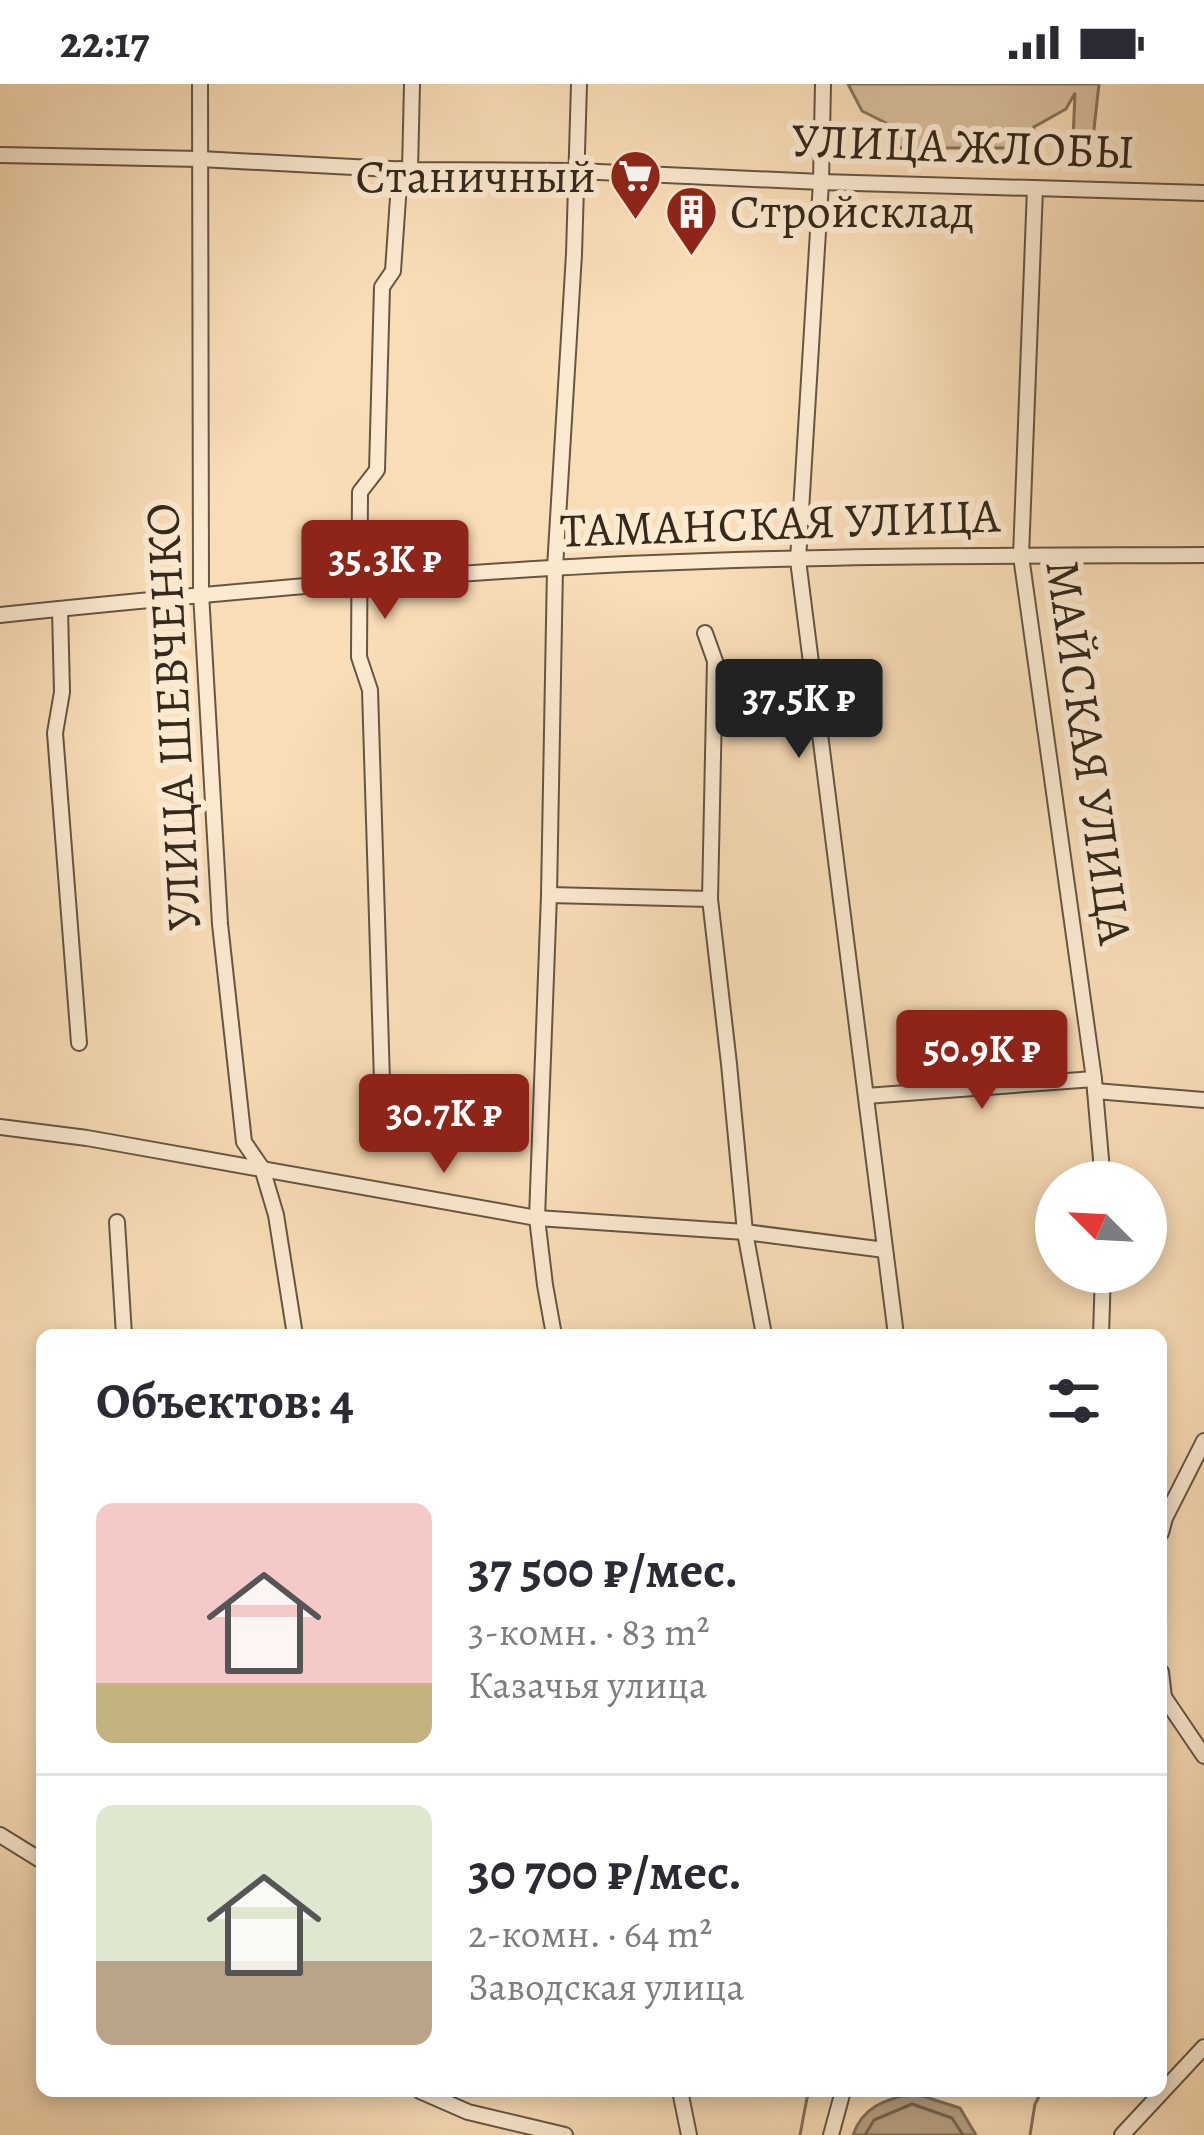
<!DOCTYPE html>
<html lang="ru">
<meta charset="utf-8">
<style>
body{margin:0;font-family:Alegreya,serif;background:#f2f2f3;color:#2b2b33;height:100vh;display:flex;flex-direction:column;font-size:45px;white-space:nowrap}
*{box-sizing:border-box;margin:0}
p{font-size:39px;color:#7c7c81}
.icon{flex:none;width:66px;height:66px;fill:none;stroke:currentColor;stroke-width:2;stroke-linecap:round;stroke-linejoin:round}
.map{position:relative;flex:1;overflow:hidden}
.details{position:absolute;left:36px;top:1245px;width:1131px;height:768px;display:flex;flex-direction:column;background:#fff;border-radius:18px;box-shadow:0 6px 18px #0003}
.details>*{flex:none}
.needle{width:78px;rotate:294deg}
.buttons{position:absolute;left:1035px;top:1077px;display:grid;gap:24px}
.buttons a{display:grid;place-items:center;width:132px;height:132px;border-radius:50%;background:#fff;box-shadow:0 6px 18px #0003;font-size:60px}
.price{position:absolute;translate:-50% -102px;padding:0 27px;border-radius:12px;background:#8f2418;color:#fff;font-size:39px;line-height:78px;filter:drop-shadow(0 3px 6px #0008)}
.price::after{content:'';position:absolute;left:50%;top:72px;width:36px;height:27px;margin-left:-18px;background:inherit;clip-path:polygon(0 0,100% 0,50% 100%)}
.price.current{background:#222;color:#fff}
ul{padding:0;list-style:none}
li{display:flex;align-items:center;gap:36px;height:300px;padding:0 60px}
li+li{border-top:3px solid #e1e1e2}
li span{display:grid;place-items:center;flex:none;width:336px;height:240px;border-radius:18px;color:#555}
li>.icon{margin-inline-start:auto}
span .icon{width:144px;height:144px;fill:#fffc;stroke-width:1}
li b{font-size:51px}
h2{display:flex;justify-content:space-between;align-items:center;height:144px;padding:0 60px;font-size:51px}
.status{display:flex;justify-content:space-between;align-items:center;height:84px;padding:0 60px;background:#fff;direction:ltr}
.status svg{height:33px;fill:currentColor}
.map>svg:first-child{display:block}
.green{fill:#d8be9c;stroke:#86745c;stroke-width:3}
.water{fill:#b6a082;stroke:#827059;stroke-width:3}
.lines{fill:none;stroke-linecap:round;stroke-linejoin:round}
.shore{stroke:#75644e;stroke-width:3}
.stream{stroke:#827059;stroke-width:3}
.minor-casing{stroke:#655642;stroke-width:18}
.minor{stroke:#fbe9d0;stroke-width:14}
.labels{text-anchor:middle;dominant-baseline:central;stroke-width:12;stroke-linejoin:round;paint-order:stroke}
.street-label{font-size:48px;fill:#34291b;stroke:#fbe9d0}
.poi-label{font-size:48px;fill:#34291b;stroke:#fbe9d0;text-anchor:end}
</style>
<div class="status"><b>22:17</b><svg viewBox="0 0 49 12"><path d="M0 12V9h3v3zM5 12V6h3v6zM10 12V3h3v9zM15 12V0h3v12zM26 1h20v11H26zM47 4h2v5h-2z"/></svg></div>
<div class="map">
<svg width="1204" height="2051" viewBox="0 0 1204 2051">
<rect width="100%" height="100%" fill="#f9ddb7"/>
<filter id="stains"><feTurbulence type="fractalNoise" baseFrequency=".00167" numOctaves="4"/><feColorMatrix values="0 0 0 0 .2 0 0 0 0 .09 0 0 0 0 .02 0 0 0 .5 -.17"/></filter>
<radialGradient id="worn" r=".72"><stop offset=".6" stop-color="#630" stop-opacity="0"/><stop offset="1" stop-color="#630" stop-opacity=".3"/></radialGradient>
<polygon class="green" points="848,0 1099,0 1092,63 1073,55 1075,9 1066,25 1034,43 1032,64 893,64 894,43 862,27"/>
<path class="water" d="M913,2009l47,15 16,27h-123c10,-29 32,-35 60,-42z"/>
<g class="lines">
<polyline class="shore" points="865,2051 874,2036 912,2020 952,2034 963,2051"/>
<g class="stream">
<polyline points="800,2051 807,2014 811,2007"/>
<polyline points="1030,2051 1035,2020 1042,2007"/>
</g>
<defs>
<g id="minor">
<polyline points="200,0 201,509 220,840 244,1058 262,1084 276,1131 295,1251"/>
<polyline points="823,0 821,98 798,476 896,1251"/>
<polyline points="0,71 200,75 410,86 577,87 821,98 1204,109"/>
<polyline points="410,86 412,0"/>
<polyline points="1035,104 1021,472 1094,995 1103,1098"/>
<polyline points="60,525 62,608 55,649 79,959"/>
<path d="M0,531c184,-19 367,-36 551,-47 217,-13 436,-12 653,-13"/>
<polyline points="705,549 715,577 710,815 729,980 745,1148 764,1251"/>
<polyline points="549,811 710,815"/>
<polyline points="382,997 370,606 359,573 360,408 377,386 382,203 393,187 400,85"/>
<polyline points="1095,1007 1204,1016"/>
<polyline points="866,1012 1094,995"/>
<polyline points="0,1043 87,1054 537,1134 745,1148 885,1166"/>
<polyline points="117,1138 124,1251"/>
<polyline points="554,1251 545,1201 537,1134 549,811 555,484 574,170 579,0"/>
<polyline points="1101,1251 1103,1188"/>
<polyline points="1161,1449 1165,1434 1204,1357"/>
<polyline points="1161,1588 1164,1613 1204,1672"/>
<polyline points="0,1751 42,1777"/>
<polyline points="420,2007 468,2028 565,2051"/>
<polyline points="680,2007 689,2051"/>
<polyline points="831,2051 843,2007"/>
<polyline points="1122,2051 1204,1963"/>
</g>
</defs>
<use href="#minor" class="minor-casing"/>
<use href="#minor" class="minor"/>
</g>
<defs>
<symbol id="supermarket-pin" viewBox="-11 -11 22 30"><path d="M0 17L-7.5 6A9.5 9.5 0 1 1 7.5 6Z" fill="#8f2418" stroke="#fbe9d0"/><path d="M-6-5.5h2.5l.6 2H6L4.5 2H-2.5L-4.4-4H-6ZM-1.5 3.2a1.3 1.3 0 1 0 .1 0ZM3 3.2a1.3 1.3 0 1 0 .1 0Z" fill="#fff"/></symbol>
<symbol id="building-pin" viewBox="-11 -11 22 30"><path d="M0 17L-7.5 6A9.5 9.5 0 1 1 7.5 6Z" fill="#8f2418" stroke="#fbe9d0"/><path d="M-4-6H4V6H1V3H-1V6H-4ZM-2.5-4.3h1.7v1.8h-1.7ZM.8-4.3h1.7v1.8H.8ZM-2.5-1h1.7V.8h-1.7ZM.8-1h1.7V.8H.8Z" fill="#fff"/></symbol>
</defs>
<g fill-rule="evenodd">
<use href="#supermarket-pin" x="606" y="62" width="59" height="81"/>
<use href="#building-pin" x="662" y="98" width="59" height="81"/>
</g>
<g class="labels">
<g class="street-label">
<text transform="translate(963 62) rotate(2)">УЛИЦА ЖЛОБЫ</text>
<text transform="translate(780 439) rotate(-2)">ТАМАНСКАЯ УЛИЦА</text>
<text transform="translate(173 633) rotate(-93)">УЛИЦА ШЕВЧЕНКО</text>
<text transform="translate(1089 668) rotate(82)">МАЙСКАЯ УЛИЦА</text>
</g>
<g class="poi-label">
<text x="596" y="92">Станичный</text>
<text x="730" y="127" text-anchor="start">Стройсклад</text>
</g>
</g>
<rect width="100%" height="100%" filter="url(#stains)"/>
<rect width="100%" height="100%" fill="url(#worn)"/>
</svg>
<div class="buttons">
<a><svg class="needle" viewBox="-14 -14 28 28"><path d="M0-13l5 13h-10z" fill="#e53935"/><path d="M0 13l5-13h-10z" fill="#7c7c81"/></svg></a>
</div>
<b class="price" style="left:385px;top:538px">35.3K ₽</b>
<b class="price current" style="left:799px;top:677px">37.5K ₽</b>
<b class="price" style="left:982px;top:1028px">50.9K ₽</b>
<b class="price" style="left:444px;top:1092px">30.7K ₽</b>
<section class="details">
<h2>Объектов: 4<svg class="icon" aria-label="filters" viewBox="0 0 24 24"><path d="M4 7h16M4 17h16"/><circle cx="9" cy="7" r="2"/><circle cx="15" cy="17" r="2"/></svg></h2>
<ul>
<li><span style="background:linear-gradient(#f6c9c9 75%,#c2b280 0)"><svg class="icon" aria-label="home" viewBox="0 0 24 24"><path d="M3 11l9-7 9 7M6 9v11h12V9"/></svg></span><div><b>37 500 ₽/мес.</b><p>3-комн. · 83 m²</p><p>Казачья улица</p></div></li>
<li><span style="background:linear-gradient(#dfe7d0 65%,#b9a48a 0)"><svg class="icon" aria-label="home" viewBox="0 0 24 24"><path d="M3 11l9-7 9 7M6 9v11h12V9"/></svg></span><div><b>30 700 ₽/мес.</b><p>2-комн. · 64 m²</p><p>Заводская улица</p></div></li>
</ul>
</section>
</div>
